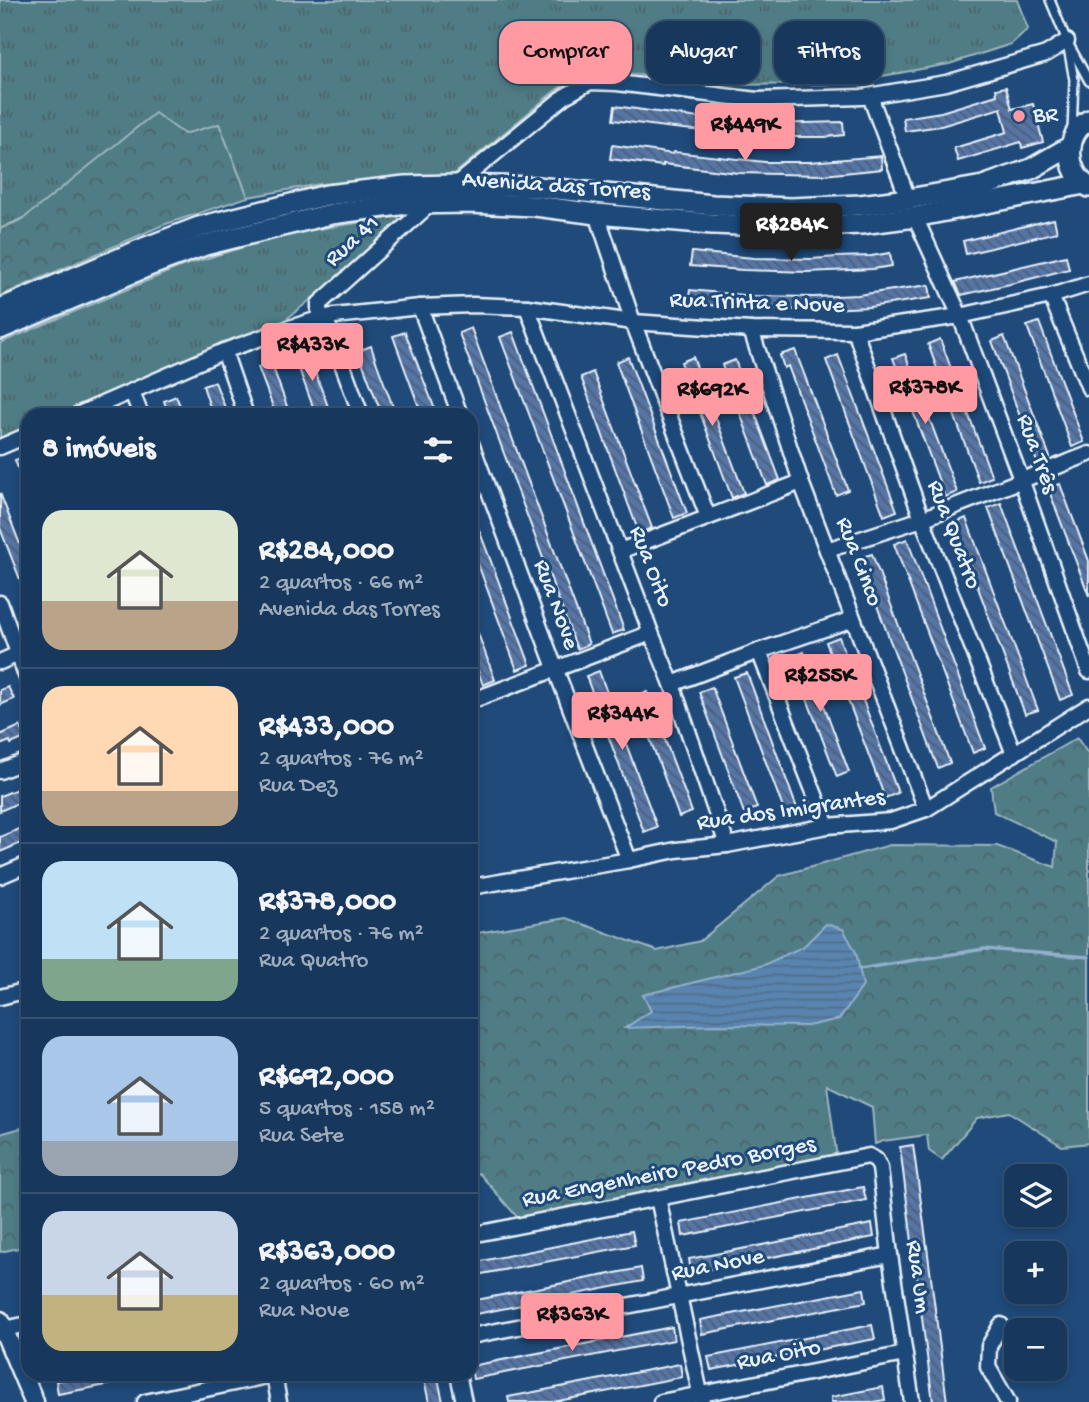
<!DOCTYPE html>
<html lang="pt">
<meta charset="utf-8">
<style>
body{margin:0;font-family:"Gochi Hand",sans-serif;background:#244365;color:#f1f3f6;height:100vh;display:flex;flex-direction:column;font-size:26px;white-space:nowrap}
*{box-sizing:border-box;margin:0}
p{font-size:23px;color:#9eacbb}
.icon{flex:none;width:38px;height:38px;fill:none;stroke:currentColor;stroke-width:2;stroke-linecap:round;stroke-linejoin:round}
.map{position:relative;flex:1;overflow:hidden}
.panel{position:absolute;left:21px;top:408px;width:457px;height:973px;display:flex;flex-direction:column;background:#17385c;border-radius:21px;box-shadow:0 4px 10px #0003,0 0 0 2px #365272}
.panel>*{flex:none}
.banner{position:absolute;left:499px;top:21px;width:485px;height:63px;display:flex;gap:14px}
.tools{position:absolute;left:1004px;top:1164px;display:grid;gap:14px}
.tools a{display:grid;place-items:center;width:63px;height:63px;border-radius:14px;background:#17385c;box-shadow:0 4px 10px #0003,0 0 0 2px #365272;font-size:35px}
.price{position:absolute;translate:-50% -60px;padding:0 16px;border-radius:7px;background:#ff9aa2;color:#111;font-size:23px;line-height:46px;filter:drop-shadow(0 2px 4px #0008)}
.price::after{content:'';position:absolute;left:50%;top:42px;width:21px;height:16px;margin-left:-10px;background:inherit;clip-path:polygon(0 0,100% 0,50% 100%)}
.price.current{background:#222;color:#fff}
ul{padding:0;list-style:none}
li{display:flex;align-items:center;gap:21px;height:175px;padding:0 21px}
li+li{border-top:2px solid #365272}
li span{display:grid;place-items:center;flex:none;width:196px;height:140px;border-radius:21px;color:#555}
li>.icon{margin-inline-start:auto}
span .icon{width:84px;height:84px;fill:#fffc;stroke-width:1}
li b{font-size:30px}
h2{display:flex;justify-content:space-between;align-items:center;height:84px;padding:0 21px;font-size:30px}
.pill{padding:0 24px;border-radius:21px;background:#17385c;box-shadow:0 4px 10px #0003,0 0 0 2px #365272;font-size:24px;line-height:63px}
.pill.current{background:#ff9aa2;color:#111}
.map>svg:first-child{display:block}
.grass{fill:url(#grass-tufts);stroke:#9cb6be;stroke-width:2}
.forest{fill:url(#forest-crowns);stroke:#9cb6be;stroke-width:2}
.water{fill:url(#water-rules);stroke:#92b0cc;stroke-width:2}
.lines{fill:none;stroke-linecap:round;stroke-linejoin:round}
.stream{stroke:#92b0cc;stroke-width:3.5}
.building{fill:url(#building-back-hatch);stroke:#e8f1f8;stroke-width:2}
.service-casing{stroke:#e8f1f8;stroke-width:12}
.minor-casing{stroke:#e8f1f8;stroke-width:19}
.tertiary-casing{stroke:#e8f1f8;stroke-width:23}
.secondary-casing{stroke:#e8f1f8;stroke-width:24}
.service{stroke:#1f4a7a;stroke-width:7}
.minor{stroke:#1f4a7a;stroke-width:14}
.tertiary{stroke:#1f4a7a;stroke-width:18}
.secondary{stroke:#1f4a7a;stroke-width:19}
.poi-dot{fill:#ff9aa2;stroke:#1f4a7a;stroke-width:2.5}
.labels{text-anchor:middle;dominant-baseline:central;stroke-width:6;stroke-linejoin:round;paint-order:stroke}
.poi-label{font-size:24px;fill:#e8f1f8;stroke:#1f4a7a;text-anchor:start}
.street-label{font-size:24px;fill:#e8f1f8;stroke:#1f4a7a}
</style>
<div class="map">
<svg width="1089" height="1402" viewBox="0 0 1089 1402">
<defs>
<pattern id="grass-tufts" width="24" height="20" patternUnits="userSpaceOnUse" patternTransform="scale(1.75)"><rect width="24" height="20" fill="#507c85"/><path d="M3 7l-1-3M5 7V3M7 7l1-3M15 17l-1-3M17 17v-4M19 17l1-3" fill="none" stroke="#4c656a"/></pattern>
<pattern id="forest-crowns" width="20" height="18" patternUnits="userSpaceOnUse" patternTransform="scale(1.75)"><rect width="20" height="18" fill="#507c85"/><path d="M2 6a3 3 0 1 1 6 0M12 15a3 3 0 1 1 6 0" fill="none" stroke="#4c656a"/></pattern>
<pattern id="water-rules" width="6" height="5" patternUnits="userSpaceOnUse" patternTransform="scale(1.75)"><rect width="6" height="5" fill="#5984af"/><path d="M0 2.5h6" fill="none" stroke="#516c87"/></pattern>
<pattern id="building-back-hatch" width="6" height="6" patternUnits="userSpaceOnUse" patternTransform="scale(1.75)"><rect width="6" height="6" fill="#5574a5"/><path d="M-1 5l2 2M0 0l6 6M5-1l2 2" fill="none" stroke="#4e5e78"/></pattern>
</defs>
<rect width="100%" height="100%" fill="#1f4a7a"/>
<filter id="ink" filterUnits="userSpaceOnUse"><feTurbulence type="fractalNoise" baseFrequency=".0143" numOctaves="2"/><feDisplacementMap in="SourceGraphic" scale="14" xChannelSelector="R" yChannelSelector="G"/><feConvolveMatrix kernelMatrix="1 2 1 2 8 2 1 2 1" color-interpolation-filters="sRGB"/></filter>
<g filter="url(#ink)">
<g class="grass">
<polygon points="0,0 1017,0 1028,29 1011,44 949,64 838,84 719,85 596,69 557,89 452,176 320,184 248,197 219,124 0,229"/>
<polygon points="396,217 401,220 399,228 283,322 62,415 28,415 28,429 0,441 0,343 182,266 285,234"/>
</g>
<g class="forest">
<polygon points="155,113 184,134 219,124 248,197 163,225 0,296 0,229 23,219"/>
<polygon points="1077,738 1089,755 1089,1143 1062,1146 1009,1112 977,1118 942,1160 929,1151 927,1135 883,1141 875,1144 872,1107 827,1085 837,1158 518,1218 479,1173 471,1177 471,934 566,918 657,951 700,941 779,876 890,845 997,846 1055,867 1057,842 994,812 991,787"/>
<polygon points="28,1126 28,1246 0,1252 0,1134"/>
</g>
<polygon class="water" points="826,924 843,929 856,952 863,986 839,1019 808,1026 715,1025 625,1028 651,1011 643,995 764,965 804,946"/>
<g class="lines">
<polyline class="stream" points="859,969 984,949 1089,957"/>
</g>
<g class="building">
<polygon points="1006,87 1012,109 1033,104 1043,142 1022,148 1021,142 958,161 954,148 1007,132 1001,108 941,126 905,131 903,118 941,112 997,95 996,89"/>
<polygon points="615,106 699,118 715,118 714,119 765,124 843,122 844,135 825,137 759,137 665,127 613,120"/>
<polygon points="612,145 673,154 674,152 765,162 809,162 881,156 882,169 823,175 738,173 663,164 663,166 610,159"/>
<polygon points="1054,219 1057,232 966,254 963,241"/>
<polygon points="692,252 754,258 812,259 836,257 871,256 890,253 892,266 873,269 807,272 743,270 690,266"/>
<polygon points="1066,256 1069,269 1010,284 961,295 955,282"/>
<polygon points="929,285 931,298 869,307 806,310 741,308 688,303 690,290 754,296 814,297 858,295"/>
<polygon points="1039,322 1084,442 1072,447 1027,326"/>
<polygon points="471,328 589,644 577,649 459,333"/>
<polygon points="405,332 431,399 437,415 422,415 406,372 393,336"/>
<polygon points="513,332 624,630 612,634 500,337"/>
<polygon points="1004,336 1050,457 1037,462 992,341"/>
<polygon points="940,339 992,477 979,482 928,344"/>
<polygon points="371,346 377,364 396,415 382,415 358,351"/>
<polygon points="305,347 326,401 331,415 316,415 298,366 293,352"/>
<polygon points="795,350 848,490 836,495 788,366 784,368 780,355"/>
<polygon points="905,354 957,492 945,497 893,358"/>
<polygon points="838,355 897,511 884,516 826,360"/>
<polygon points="628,357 687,513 674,518 616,362"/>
<polygon points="693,357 744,493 732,498 681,362"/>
<polygon points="735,360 780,480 767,485 722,365"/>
<polygon points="271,362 289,412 281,415 276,415 258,367"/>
<polygon points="593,372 652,528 639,533 581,377"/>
<polygon points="215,382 224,405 227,415 213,415 209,404 203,386"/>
<polygon points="176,396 184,415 169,415 164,401"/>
<polygon points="28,455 28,492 27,492 15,460"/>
<polygon points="1060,484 1089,561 1089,596 1048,488"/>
<polygon points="0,493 28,565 28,600 0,528"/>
<polygon points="1001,503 1073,695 1060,700 988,508"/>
<polygon points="966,518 1038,710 1025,714 954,523"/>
<polygon points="478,527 530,665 517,670 471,545 471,530"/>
<polygon points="907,539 985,748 973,753 894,544"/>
<polygon points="872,554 950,763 938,768 859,558"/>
<polygon points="471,617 472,617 495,680 483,685 471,652"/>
<polygon points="839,637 898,793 885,798 826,642"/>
<polygon points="804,652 849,772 837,777 791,657"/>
<polygon points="599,671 657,827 644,832 586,676"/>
<polygon points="747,673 798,811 786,816 734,677"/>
<polygon points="8,687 14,699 0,705 0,690"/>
<polygon points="712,687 757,808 744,813 699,692"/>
<polygon points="647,692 692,812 679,817 634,696"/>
<polygon points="20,726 25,738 11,744 10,741 0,745 0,735"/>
<polygon points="22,787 27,799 0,811 0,796"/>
<polygon points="28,825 28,840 0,852 0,837"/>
<polygon points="913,1145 926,1239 947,1402 933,1402 910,1226 900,1147"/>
<polygon points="863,1187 866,1200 683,1236 681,1223"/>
<polygon points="872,1224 874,1237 691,1273 689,1259"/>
<polygon points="632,1231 635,1245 471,1276 471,1263"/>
<polygon points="641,1268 643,1281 471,1315 471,1301"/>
<polygon points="864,1289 866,1302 702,1334 700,1320"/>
<polygon points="872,1325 875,1339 711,1370 708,1357"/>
<polygon points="672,1327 674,1340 473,1379 471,1366"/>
<polygon points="680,1364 682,1377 553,1402 509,1402 508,1397"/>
<polygon points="94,1374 138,1374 139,1379 58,1394 56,1381"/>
<polygon points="437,1374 443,1402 429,1402 423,1376"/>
<polygon points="883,1387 885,1400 874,1402 831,1402 831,1397"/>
</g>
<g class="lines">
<defs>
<g id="service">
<polyline points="1050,0 1067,41 1089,81"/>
<polyline points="1067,42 1074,80 1072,131"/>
</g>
<g id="minor">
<polyline points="870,96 908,199"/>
<polyline points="456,185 565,96 590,82 617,83 757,100 862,97 946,83 1046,54 1067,41"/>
<polyline points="597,214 633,322 708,517"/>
<polyline points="915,217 960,316 1021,479 1089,671"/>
<polyline points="1051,296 1089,388"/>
<polyline points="420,307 460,415"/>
<polyline points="527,307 651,633 672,684 727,845"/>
<polyline points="325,317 361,415"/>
<polyline points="319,319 319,304 429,205"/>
<polyline points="751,330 801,482 926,809"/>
<polyline points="855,331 922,519 1014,754"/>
<polyline points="224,351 246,415"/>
<polyline points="132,392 141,415"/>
<polyline points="77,415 224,351 280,331 325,317 420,307 473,305 527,307 633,322 751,330 855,331 960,316 1051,296 1089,284"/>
<polyline points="471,443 555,668 629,860"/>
<polyline points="0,447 28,435"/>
<polyline points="827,550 922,519 1089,454"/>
<polyline points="620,551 801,482"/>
<polyline points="0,603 28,681"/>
<polyline points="759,651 827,826"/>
<polyline points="0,662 18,654"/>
<polyline points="672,684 759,651 853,619"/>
<polyline points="471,701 651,633"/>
<polyline points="0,771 28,760"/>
<polyline points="0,876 28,864"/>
<polyline points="471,887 629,860 676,850 727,845 827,826 891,821 926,809 1089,706"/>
<polyline points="0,997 28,990"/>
<polyline points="658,1198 702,1402"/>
<polyline points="471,1235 869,1156 876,1160 880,1168 890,1255 912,1402"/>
<polyline points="1001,1325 989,1346 988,1367 1008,1402"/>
<polyline points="4,1329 28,1324"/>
<polyline points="471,1336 890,1255"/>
<polyline points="274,1374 279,1402"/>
<polyline points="458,1374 464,1402"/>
<polyline points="145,1402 276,1374"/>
<polyline points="661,1402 905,1354"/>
</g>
<polyline id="tertiary" points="0,1321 34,1402"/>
<g id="secondary">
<path d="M1089,120c-25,14 -24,52 0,67"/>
<polyline points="0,309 144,248 199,227 327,195 405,186 456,185 537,187 713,205 791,208 860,205 908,199 983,186 1031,169 1071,146"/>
<polyline points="0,329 151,265 205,245 331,214 407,204 469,203 535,206 597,214 712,224 791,227 861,224 915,217 1084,184"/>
</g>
</defs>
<use href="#service" class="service-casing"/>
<use href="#minor" class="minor-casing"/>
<use href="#tertiary" class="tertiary-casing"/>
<use href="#secondary" class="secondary-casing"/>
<use href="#service" class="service"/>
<use href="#minor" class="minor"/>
<use href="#tertiary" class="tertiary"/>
<use href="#secondary" class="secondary"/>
</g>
</g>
<circle class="poi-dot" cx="1019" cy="116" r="7"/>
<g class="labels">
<g class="poi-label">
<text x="1033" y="116">BR</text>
</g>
<g class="street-label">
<text transform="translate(556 187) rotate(4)">Avenida das Torres</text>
<text transform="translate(353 242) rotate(-42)">Rua 41</text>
<text transform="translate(757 304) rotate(2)">Rua Trinta e Nove</text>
<text transform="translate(1036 454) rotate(70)">Rua Três</text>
<text transform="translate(953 535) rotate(69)">Rua Quatro</text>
<text transform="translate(858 562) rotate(69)">Rua Cinco</text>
<text transform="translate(650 567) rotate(69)">Rua Oito</text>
<text transform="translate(555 605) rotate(70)">Rua Nove</text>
<text transform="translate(791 811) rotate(-8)">Rua dos Imigrantes</text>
<text transform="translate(669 1173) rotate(-11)">Rua Engenheiro Pedro Borges</text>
<text transform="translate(718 1266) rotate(-11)">Rua Nove</text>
<text transform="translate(917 1277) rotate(82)">Rua Um</text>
<text transform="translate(779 1356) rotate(-11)">Rua Oito</text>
</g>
</g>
</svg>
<div class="tools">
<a><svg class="icon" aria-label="layers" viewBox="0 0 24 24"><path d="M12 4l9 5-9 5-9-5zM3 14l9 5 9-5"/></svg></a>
<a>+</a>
<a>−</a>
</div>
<b class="price" style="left:745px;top:163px">R$449K</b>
<b class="price current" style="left:791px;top:263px">R$284K</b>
<b class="price" style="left:312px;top:383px">R$433K</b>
<b class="price" style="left:925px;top:426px">R$378K</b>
<b class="price" style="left:712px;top:428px">R$692K</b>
<b class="price" style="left:820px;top:714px">R$255K</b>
<b class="price" style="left:622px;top:752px">R$344K</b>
<b class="price" style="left:572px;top:1353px">R$363K</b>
<div class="banner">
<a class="pill current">Comprar</a>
<a class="pill">Alugar</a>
<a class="pill">Filtros</a>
</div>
<section class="panel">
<h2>8 imóveis<svg class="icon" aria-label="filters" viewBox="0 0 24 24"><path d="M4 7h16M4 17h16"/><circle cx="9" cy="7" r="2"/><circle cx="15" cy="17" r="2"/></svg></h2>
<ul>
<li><span style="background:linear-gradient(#dfe7d0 65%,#b9a48a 0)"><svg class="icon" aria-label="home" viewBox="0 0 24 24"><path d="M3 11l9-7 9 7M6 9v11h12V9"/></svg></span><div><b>R$284,000</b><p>2 quartos · 66 m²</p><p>Avenida das Torres</p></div></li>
<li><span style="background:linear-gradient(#ffd9b3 75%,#b9a48a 0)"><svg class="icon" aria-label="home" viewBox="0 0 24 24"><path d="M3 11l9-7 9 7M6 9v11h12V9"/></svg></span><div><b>R$433,000</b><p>2 quartos · 76 m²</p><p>Rua Dez</p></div></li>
<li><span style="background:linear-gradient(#bfe0f5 70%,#7fa58c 0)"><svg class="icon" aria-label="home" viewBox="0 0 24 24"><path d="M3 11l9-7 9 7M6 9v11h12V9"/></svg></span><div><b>R$378,000</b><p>2 quartos · 76 m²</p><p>Rua Quatro</p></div></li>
<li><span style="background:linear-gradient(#a9c7e8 75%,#9aa5b1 0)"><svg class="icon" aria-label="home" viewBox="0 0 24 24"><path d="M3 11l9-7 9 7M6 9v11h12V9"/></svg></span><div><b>R$692,000</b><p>5 quartos · 158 m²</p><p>Rua Sete</p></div></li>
<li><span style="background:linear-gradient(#c9d6e8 60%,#c2b280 0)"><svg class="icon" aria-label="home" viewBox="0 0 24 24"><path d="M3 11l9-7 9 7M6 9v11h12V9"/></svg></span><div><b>R$363,000</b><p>2 quartos · 60 m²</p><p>Rua Nove</p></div></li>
</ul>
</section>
</div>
